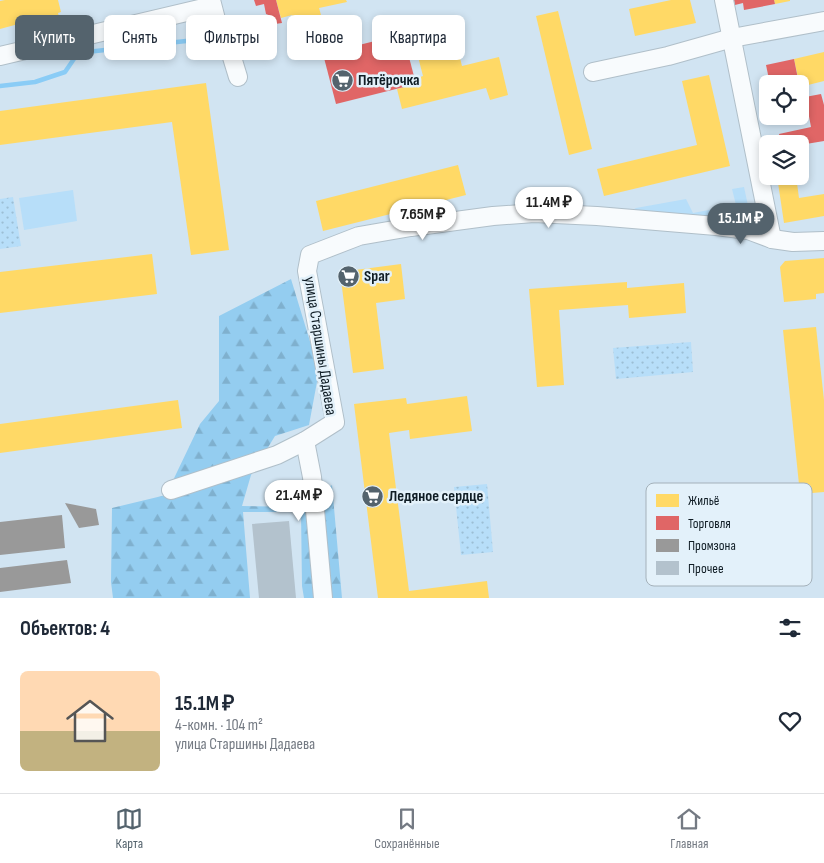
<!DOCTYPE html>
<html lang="ru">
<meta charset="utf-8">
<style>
body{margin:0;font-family:"Sofia Sans Condensed",sans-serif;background:#f6f6f7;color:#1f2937;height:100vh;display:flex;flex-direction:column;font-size:19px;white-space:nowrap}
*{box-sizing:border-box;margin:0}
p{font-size:16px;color:#747a83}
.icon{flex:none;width:28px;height:28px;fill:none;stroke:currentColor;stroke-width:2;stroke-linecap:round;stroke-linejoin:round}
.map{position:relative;height:598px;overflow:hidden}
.side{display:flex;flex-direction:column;background:#fff;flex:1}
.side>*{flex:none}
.guide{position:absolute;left:15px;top:15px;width:500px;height:45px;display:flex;gap:10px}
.tools{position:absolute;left:759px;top:75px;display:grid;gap:10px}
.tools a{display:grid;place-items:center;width:50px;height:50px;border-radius:8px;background:#fff;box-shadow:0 2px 8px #0003;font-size:25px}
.price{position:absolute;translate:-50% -42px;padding:0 11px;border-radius:18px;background:#fff;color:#222;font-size:16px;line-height:32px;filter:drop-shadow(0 1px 2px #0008)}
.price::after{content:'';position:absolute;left:50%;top:30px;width:15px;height:11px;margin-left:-8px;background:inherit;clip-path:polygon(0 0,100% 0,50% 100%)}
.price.active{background:#54636d;color:#fff}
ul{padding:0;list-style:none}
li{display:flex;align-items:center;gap:15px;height:125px;padding:0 20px}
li+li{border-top:1px solid #e0e1e3}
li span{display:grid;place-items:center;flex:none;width:140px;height:100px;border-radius:8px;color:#555}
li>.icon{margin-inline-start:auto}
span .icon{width:60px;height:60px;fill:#fffc;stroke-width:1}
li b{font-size:21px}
h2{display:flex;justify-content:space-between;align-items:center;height:60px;padding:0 20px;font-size:21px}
.pill{padding:0 18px;border-radius:8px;background:#fff;box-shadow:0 2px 8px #0003;font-size:18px;line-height:45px}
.pill.active{background:#54636d;color:#fff}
.tabs{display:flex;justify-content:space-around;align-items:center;height:70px;border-top:1px solid #e0e1e3;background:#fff;font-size:14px;color:#747a83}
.tabs a{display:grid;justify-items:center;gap:2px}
.tabs .active{color:#54636d}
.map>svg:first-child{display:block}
.green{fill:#b7def9}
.forest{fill:url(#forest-firs)}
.park{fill:url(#park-dots)}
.homes{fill:#ffd966}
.shops{fill:#e06666}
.industry{fill:#999}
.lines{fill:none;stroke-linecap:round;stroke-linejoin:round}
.stream{stroke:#8accf6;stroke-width:4.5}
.building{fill:#b3c2cd}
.minor-casing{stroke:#b0bfc9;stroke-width:20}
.minor{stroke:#f8fbfd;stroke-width:18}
.labels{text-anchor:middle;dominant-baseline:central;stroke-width:5;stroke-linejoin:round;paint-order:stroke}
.poi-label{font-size:16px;font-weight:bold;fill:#101d25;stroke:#e3f1fa;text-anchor:start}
.street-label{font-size:16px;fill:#101d25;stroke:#e3f1fa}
.key{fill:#e3f1fa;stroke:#a4b1ba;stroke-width:1}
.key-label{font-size:14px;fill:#101d25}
</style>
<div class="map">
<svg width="824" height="598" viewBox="0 0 824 598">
<defs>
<pattern id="forest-firs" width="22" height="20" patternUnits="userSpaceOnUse" patternTransform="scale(1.25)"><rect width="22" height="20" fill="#94cdf0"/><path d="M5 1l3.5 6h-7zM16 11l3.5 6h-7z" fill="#7fb0ce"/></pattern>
<pattern id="park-dots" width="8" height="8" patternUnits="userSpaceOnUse" patternTransform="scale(1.25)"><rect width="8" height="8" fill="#b7def9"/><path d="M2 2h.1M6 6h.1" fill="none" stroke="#9cbed5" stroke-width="1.8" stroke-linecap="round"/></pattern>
</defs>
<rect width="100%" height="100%" fill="#d1e4f2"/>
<g class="green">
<polygon points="744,187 750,215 745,222 633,210 636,208 686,199 693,213 736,205 732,189"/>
<polygon points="73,190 77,221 24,230 19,198"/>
</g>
<polygon class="forest" points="291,279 319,371 309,425 275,436 251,475 242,506 301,507 332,485 342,598 304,598 302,586 301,512 243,512 250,598 113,598 111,582 112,508 166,495 200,424 219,401 219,316"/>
<g class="park">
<polygon points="13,197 21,246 0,249 0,199"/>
<polygon points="691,342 693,372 616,379 613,348"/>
<polygon points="487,484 493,552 461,555 454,487"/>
</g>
<g class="homes">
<polygon points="5,0 58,0 61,12 58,13 60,21 42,26 41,22 34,24 33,20 0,29 0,1"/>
<polygon points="276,0 346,0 347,2 319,8 321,15 293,22 292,15 281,18"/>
<polygon points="671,0 690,0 696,23 635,36 629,9"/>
<polygon points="774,0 790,0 790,1 775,4"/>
<polygon points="558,11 592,149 569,155 536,16"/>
<polygon points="455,39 462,66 499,57 508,95 490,100 486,88 402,109 397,89 416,84 414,79 423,76 416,49"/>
<polygon points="824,52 824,81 800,87 794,59"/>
<polygon points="709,75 730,166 604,196 597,169 697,145 682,81"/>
<polygon points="206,83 229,250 191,255 172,122 0,145 0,111"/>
<polygon points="458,165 466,195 323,231 316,201"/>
<polygon points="777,176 796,176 799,198 824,194 824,216 784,223"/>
<polygon points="152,254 157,294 0,313 0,272"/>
<polygon points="824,258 824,293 816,294 816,299 784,302 780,267 785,261"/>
<polygon points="401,264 405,299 376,303 384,369 353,373 340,272"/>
<polygon points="627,282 627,288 684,283 686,313 629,318 628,305 559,310 564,385 537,387 529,289"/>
<polygon points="816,327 824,400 824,492 800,494 783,330"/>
<polygon points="467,396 472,431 410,439 409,430 389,433 409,591 487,581 489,598 378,598 354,404 406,398 407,404"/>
<polygon points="178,400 182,428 0,453 0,424"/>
</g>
<g class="shops">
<polygon points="254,0 276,0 282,23 275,24 274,17 266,14 264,4 256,6"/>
<polygon points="734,0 774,0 775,4 744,10 743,3 735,5"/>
<polygon points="403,34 416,84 336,104 323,54"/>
<polygon points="794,59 799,84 770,84 766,65"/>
<polygon points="821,94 824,105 824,141 800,145 781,144 779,134 811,127 808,111 800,113 800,98"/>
</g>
<g class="industry">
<polygon points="65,503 96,509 99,525 79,528"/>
<polygon points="62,515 65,548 0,555 0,522"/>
<polygon points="67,560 71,583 0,592 0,568"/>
</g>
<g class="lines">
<polyline class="stream" points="0,86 35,82 65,72 78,53 186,41"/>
</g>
<polygon class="building" points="289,521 296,598 259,598 252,524"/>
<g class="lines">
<defs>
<g id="minor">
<polyline points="211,0 218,27 231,54 238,77"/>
<polyline points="724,0 772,239"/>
<polyline points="0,56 212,6"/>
<polyline points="593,72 668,56 732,38 824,21"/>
<polyline points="305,441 312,477 323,598"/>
<polyline points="171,490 277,455 305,441 335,422 307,271 310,255 359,236 411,227 493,216 534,213 597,216 716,226 748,230 772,239 793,242 824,241"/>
</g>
</defs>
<use href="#minor" class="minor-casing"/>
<use href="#minor" class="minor"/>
</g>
<defs>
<symbol id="supermarket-disc" viewBox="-11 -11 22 22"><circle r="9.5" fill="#54636d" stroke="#e3f1fa"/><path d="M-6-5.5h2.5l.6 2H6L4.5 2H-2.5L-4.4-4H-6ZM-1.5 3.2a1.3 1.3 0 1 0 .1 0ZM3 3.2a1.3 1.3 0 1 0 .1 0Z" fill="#fff"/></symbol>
</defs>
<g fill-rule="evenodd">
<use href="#supermarket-disc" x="330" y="68" width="25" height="25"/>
<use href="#supermarket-disc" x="336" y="264" width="25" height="25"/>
<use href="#supermarket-disc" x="360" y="484" width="25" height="25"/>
</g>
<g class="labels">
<g class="poi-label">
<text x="358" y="80">Пятёрочка</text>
<text x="364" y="276">Spar</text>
<text x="389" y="496">Ледяное сердце</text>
</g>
<g class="street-label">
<text transform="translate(320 346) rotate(81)">улица Старшины Дадаева</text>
</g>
</g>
<rect x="646" y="483" width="166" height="103" rx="8" class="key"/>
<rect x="656" y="494" width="23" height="13" fill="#ffd966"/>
<rect x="656" y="516" width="23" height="14" fill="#e06666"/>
<rect x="656" y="539" width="23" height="13" fill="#999"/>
<rect x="656" y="561" width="23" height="14" fill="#b3c2cd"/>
<g class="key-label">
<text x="688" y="505">Жильё</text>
<text x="688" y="528">Торговля</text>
<text x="688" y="550">Промзона</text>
<text x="688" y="573">Прочее</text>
</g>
</svg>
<div class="tools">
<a><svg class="icon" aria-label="locate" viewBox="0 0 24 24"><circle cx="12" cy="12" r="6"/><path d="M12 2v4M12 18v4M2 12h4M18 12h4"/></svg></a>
<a><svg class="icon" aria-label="layers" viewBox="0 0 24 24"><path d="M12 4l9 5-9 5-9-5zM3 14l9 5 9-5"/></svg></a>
</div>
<b class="price" style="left:549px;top:229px">11.4M ₽</b>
<b class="price" style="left:423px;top:241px">7.65M ₽</b>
<b class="price active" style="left:741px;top:245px">15.1M ₽</b>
<b class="price" style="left:299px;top:522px">21.4M ₽</b>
<div class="guide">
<a class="pill active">Купить</a>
<a class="pill">Снять</a>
<a class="pill">Фильтры</a>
<a class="pill">Новое</a>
<a class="pill">Квартира</a>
</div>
</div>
<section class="side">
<h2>Объектов: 4<svg class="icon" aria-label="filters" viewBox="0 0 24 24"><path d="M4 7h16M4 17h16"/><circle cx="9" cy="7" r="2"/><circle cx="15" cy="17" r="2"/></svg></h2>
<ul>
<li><span style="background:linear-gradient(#ffd9b3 60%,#c2b280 0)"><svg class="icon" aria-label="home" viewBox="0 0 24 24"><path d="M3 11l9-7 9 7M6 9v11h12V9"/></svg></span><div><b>15.1M ₽</b><p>4-комн. · 104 m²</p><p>улица Старшины Дадаева</p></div><svg class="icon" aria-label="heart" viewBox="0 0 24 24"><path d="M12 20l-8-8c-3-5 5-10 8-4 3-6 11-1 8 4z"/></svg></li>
</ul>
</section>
<nav class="tabs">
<a class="active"><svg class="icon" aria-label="map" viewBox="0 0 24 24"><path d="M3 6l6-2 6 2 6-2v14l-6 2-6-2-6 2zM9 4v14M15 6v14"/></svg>Карта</a>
<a><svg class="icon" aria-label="saved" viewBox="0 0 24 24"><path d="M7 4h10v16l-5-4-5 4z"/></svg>Сохранённые</a>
<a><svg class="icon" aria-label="home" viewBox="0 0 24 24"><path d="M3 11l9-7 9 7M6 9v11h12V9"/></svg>Главная</a>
</nav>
